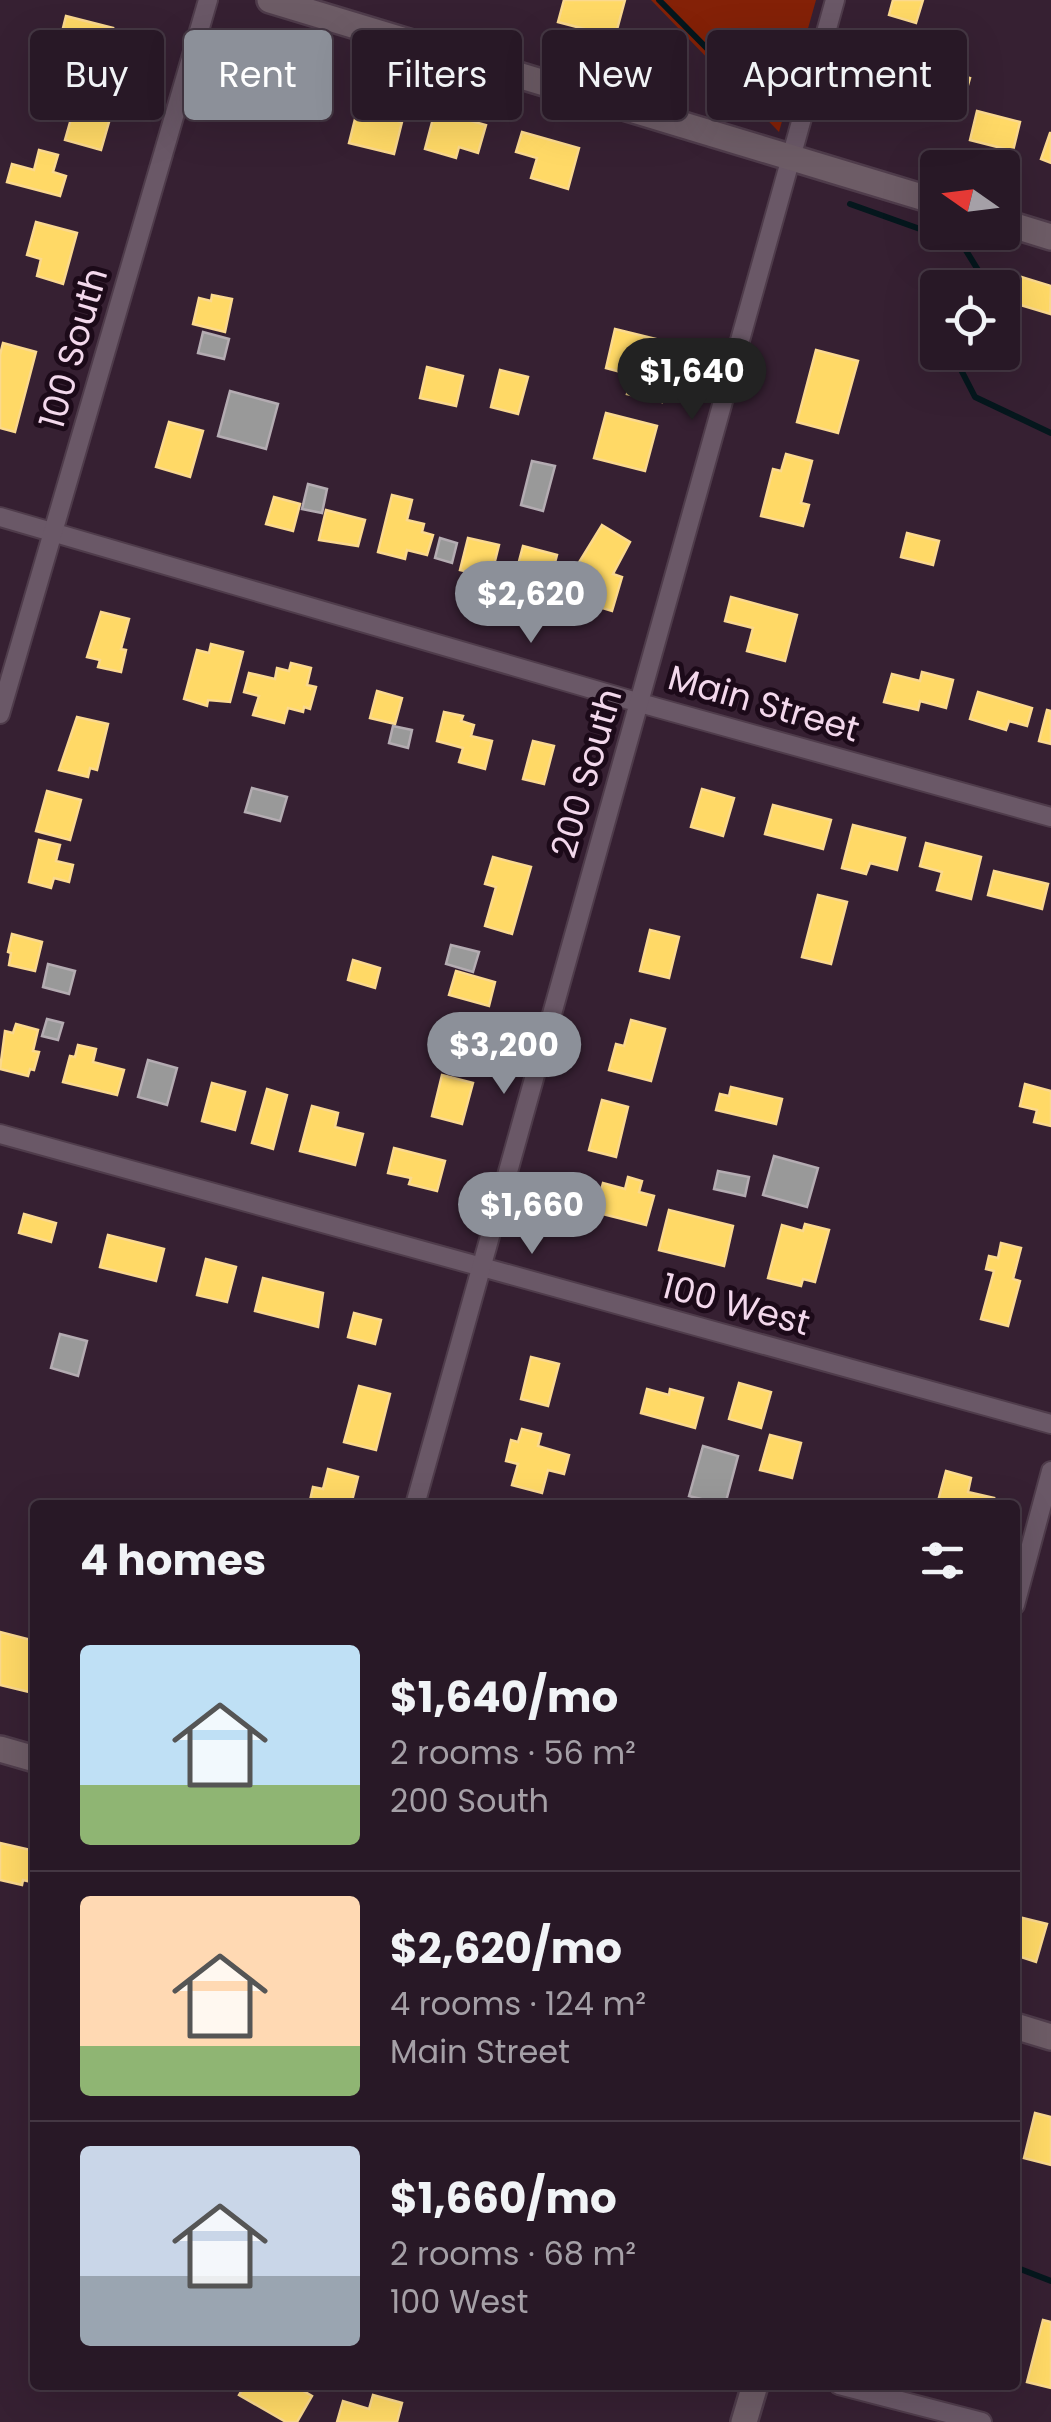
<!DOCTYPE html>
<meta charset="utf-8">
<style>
body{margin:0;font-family:Poppins,sans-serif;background:#30212e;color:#f1f3f6;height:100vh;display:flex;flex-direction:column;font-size:38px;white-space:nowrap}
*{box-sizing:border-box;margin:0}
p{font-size:32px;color:#a5a0a7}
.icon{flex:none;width:55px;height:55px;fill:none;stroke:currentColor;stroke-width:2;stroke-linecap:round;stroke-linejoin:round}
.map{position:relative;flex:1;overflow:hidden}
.drawer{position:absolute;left:30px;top:1500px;width:990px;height:890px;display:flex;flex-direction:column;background:#281826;border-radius:10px;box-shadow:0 10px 40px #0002,0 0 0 2px #443743}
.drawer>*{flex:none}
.guide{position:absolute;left:30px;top:30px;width:992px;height:90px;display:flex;gap:20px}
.needle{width:65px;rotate:284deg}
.tools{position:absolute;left:920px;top:150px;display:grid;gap:20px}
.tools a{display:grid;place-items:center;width:100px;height:100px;border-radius:10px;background:#281826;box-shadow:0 10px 40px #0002,0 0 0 2px #443743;font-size:50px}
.price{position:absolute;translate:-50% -85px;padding:0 22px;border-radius:35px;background:#8c9099;color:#fff;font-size:32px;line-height:65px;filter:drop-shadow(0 2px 5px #0008)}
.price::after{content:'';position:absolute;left:50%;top:60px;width:30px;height:22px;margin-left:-15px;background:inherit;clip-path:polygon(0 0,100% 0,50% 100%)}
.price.active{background:#222;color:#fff}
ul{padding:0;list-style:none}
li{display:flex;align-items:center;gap:30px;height:250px;padding:0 50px}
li+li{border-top:2px solid #443743}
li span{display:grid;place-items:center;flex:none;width:280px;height:200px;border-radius:10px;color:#555}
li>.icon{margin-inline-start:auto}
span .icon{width:120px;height:120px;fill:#fffc;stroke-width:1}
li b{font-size:42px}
h2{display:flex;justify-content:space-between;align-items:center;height:120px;padding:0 50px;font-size:42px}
.tag{padding:0 35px;border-radius:10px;background:#281826;box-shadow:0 10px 40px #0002,0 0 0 2px #443743;font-size:35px;line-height:90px}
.tag.active{background:#8c9099;color:#fff}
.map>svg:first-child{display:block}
.green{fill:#842107}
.homes{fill:#ffd966;stroke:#fbd98e;stroke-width:2.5}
.industry{fill:#999;stroke:#b4acb2;stroke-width:2.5}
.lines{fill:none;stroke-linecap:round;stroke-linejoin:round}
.stream{stroke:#05171d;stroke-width:6}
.street-casing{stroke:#4f3c4b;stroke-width:22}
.secondary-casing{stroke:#4f3c4b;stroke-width:30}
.street{stroke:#6a5867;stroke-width:18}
.secondary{stroke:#6d5c66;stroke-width:25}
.labels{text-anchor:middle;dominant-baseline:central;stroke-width:10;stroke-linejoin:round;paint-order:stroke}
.street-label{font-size:35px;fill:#f3d8ec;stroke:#1c0a19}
</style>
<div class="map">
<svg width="1051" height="2422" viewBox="0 0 1051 2422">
<rect width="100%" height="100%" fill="#362032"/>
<polygon class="green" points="651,0 816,0 779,132"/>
<g class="homes">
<polygon points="564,0 625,0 615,37 558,22"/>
<polygon points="893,0 923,0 916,23 889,15"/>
<polygon points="66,16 113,28 106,56 59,44"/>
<polygon points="255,67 306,80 297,111 246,97"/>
<polygon points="942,69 970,78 962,106 934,98"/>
<polygon points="871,76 928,92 920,119 863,104"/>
<polygon points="81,84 117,94 101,150 65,140"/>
<polygon points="357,111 402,122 394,154 349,143"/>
<polygon points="435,111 486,125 478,153 459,147 456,158 425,149"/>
<polygon points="977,111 1020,122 1013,151 970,140"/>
<polygon points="522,132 579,148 568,189 531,178 537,158 516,152"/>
<polygon points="1050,133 1051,133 1051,163 1041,159"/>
<polygon points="39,150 58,155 53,172 66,176 60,196 7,182 12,164 34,170"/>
<polygon points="36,222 77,233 63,284 37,276 41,259 27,255"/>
<polygon points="1012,274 1051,286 1050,314 1004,300"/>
<polygon points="212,295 232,299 225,332 193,324 199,298 211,301"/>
<polygon points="615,329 676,344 662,402 627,394 632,375 606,368"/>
<polygon points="3,343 36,352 15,432 0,428 0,355"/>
<polygon points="816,350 858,361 838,433 797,422"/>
<polygon points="427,367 463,376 456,406 420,398"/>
<polygon points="500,370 528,377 518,414 491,407"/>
<polygon points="606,413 657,426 645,471 594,458"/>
<polygon points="169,422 203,431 190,477 156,467"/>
<polygon points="786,454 812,461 801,503 809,505 803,526 761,516 773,469 781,471"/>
<polygon points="392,495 412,500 407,520 424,524 422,532 433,535 427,555 407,550 405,559 378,552"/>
<polygon points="274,497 300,504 293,531 266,524"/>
<polygon points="326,510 365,520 358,546 319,540"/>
<polygon points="602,525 630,542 613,574 622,577 612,611 569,598 578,564"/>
<polygon points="907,533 939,541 933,565 901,557"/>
<polygon points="468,538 499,545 491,577 460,570"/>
<polygon points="523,546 557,555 547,593 513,584"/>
<polygon points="731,597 797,615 785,661 747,651 753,628 725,621"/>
<polygon points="101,612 129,619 121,649 126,650 121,672 98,667 100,660 87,657"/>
<polygon points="211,644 243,652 230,702 208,700 207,706 184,699 197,650 209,653"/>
<polygon points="291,663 311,668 307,685 316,687 310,709 304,707 303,712 288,708 284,723 253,715 259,696 244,692 249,673 275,679 277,668 289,671"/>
<polygon points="922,672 953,680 946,708 920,701 918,710 884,702 892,674 920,681"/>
<polygon points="377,691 402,698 395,724 370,718"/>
<polygon points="978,692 1032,708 1027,726 1009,721 1006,730 970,719"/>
<polygon points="1047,710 1051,711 1051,744 1039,741"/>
<polygon points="444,712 463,716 461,721 474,725 471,736 492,741 485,769 459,762 463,748 437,741"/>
<polygon points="77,717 108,724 97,770 90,768 88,777 59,770"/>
<polygon points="533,741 554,746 544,784 523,779"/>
<polygon points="702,789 734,798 723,836 691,827"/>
<polygon points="47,791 81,800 70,840 36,831"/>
<polygon points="773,805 831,820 823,849 765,834"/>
<polygon points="853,825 905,838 897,870 870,863 866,874 842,868"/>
<polygon points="39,840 60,845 56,861 73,865 69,882 54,878 51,888 29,882"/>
<polygon points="926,843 981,857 971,899 937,890 942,872 920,866"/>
<polygon points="493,857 531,867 512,934 485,926 496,887 485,884"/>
<polygon points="994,871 1048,884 1042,909 988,895"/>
<polygon points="818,895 847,902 831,964 802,957"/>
<polygon points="650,930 679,937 669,978 640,971"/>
<polygon points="12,934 42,942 35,971 9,965 11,953 8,952"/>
<polygon points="353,960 380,968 375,988 348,980"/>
<polygon points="456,971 495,982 489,1006 449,995"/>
<polygon points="631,1020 665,1029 651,1081 609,1070 616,1044 624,1046"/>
<polygon points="16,1024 38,1030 33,1051 39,1052 34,1070 30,1069 28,1076 0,1069 5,1031 13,1033"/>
<polygon points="444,1028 481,1037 475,1062 438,1052"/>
<polygon points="78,1045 96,1049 93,1062 124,1070 117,1095 63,1082 70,1056 75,1057"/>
<polygon points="442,1075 473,1083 462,1124 432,1116"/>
<polygon points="212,1083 245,1092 235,1130 202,1121"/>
<polygon points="1025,1084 1051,1091 1051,1126 1034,1122 1037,1110 1020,1106"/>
<polygon points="731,1087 782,1099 776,1124 716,1110 720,1094 729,1096"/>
<polygon points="267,1089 287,1095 273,1149 252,1143"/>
<polygon points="602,1100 628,1107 616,1157 589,1150"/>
<polygon points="312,1106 338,1113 335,1127 363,1134 355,1165 300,1151"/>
<polygon points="394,1148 445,1161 437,1191 409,1184 411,1178 388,1173"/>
<polygon points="628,1177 642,1181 639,1192 654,1196 646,1225 595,1212 603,1183 625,1189"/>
<polygon points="669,1210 733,1226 724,1266 659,1250"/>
<polygon points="24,1214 56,1223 51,1242 19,1233"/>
<polygon points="805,1224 829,1230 815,1282 803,1279 801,1286 768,1278 782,1225 803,1231"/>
<polygon points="108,1235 164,1249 156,1281 100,1267"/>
<polygon points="1001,1243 1021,1248 1013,1279 1020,1281 1008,1326 981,1319 994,1271 986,1269 989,1256 998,1258"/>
<polygon points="206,1259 236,1267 227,1302 197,1295"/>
<polygon points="263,1278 323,1293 318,1327 255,1311"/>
<polygon points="354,1313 381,1320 375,1344 348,1337"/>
<polygon points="531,1357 559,1364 548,1406 521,1399"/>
<polygon points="739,1383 771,1392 761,1428 729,1419"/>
<polygon points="359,1386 390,1394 376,1450 344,1442"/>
<polygon points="647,1389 669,1395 670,1389 703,1398 695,1428 641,1413"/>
<polygon points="522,1429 541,1434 538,1446 569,1455 564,1474 548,1470 542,1493 512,1485 518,1464 506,1461 511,1440 518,1442"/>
<polygon points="770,1435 801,1443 792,1478 760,1470"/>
<polygon points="328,1469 358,1477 351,1505 309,1505 313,1487 323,1489"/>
<polygon points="946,1471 971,1478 968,1492 994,1498 992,1505 937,1505"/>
<polygon points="0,1632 35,1641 35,1669 29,1692 0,1685"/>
<polygon points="0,1843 35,1851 35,1883 23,1880 22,1885 0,1880"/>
<polygon points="1015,1916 1047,1924 1036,1962 1018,1956 1015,1962"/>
<polygon points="1035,2113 1051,2117 1051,2165 1024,2158"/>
<polygon points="1043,2320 1051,2322 1051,2388 1027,2382"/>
<polygon points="245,2385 293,2385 312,2396 297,2422 286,2422 239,2395"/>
<polygon points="373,2395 402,2403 397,2422 337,2422 343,2401 369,2409"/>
</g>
<g class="industry">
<polygon points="203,332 229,339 224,359 198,353"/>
<polygon points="230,391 278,404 266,449 218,436"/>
<polygon points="532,461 555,466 543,511 521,505"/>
<polygon points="308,484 327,489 322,513 302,509"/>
<polygon points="440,538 457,543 452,563 435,558"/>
<polygon points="393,726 412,730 408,748 389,743"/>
<polygon points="252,788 287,797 280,821 245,812"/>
<polygon points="451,945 479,952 473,972 446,964"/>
<polygon points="48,964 75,971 69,994 43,987"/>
<polygon points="47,1019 63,1023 58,1040 42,1036"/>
<polygon points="148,1060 177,1068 167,1105 138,1097"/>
<polygon points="774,1156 818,1168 807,1207 763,1195"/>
<polygon points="718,1171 749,1177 745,1196 714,1189"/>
<polygon points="60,1334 87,1341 78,1376 51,1368"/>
<polygon points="703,1446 738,1456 725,1505 689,1496"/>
</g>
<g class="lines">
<g class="stream">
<polyline points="659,0 762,104"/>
<polyline points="850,204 962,244 978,270 974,288"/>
<polyline points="958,352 956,360 975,397 1051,433"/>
<polyline points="1015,2267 1051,2281"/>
</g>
<defs>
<g id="street">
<polyline points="0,517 640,703 1051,817"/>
<polyline points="0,714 208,0"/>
<polyline points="0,1134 1051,1424"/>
<polyline points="415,1505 835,0"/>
<polyline points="1015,1605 1051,1471"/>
<polyline points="839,2385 982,2422"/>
</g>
<g id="secondary">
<polyline points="270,0 938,202"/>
<polyline points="1002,222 1051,237"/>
<polyline points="0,1749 35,1759"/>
<polyline points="1015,2026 1051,2037"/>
<polyline points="744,2422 755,2385"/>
</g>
</defs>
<use href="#street" class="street-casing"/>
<use href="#secondary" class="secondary-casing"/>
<use href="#street" class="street"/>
<use href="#secondary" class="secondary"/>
</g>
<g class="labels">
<g class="street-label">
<text transform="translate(73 348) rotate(-74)">100 South</text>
<text transform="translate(764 703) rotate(16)">Main Street</text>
<text transform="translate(586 773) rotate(-74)">200 South</text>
<text transform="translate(736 1304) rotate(15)">100 West</text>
</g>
</g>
</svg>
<div class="tools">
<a><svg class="needle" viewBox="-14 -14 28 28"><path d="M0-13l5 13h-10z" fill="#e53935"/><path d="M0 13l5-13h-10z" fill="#a5a0a7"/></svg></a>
<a><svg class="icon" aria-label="locate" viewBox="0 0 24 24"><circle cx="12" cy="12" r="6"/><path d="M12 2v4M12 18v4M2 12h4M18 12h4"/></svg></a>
</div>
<b class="price active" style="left:692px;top:423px">$1,640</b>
<b class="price" style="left:531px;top:646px">$2,620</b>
<b class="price" style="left:504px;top:1097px">$3,200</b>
<b class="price" style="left:532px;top:1257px">$1,660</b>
<div class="guide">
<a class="tag">Buy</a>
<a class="tag active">Rent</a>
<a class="tag">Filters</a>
<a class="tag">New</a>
<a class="tag">Apartment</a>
</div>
<section class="drawer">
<h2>4 homes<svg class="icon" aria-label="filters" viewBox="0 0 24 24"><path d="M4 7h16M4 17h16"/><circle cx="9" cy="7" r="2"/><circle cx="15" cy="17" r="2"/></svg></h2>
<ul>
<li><span style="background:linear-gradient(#bfe0f5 70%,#8fb573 0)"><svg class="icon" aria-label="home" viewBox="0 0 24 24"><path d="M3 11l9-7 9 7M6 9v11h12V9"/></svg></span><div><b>$1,640/mo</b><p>2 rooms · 56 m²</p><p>200 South</p></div></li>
<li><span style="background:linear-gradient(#ffd9b3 75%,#8fb573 0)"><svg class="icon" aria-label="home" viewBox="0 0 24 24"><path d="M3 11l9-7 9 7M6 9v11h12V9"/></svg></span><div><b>$2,620/mo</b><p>4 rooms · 124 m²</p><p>Main Street</p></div></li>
<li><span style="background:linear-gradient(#c9d6e8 65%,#9aa5b1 0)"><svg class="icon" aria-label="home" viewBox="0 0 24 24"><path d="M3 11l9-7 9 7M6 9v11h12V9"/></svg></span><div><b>$1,660/mo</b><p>2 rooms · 68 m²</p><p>100 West</p></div></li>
</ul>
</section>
</div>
